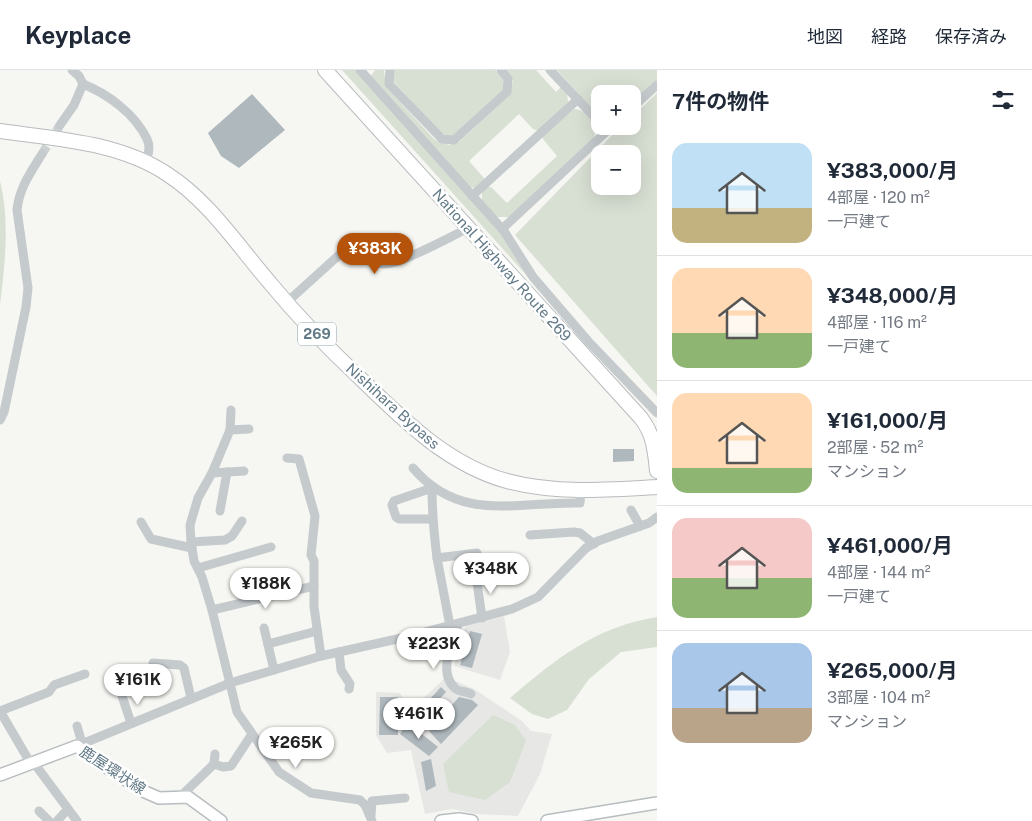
<!DOCTYPE html>
<html lang="ja">
<meta charset="utf-8">
<style>
body{margin:0;font-family:"Public Sans","Noto Sans JP",sans-serif;background:#f6f6f7;color:#1f2937;height:100vh;display:flex;flex-direction:column;font-size:19px;white-space:nowrap}
*{box-sizing:border-box;margin:0}
p{font-size:16px;color:#747a83}
.icon{flex:none;width:28px;height:28px;fill:none;stroke:currentColor;stroke-width:2;stroke-linecap:round;stroke-linejoin:round}
.map{position:relative;flex:1;overflow:hidden}
.side{display:flex;flex-direction:column;background:#fff;width:375px}
.side>*{flex:none}
.tools{position:absolute;left:591px;top:15px;display:grid;gap:10px}
.tools a{display:grid;place-items:center;width:50px;height:50px;border-radius:10px;background:#fff;box-shadow:0 5px 20px #0002;font-size:25px}
.price{position:absolute;translate:-50% -42px;padding:0 11px;border-radius:18px;background:#fff;color:#222;font-size:16px;line-height:32px;filter:drop-shadow(0 1px 2px #0008)}
.price::after{content:'';position:absolute;left:50%;top:30px;width:15px;height:11px;margin-left:-8px;background:inherit;clip-path:polygon(0 0,100% 0,50% 100%)}
.price.active{background:#b45309;color:#fff}
ul{padding:0;list-style:none}
li{display:flex;align-items:center;gap:15px;height:125px;padding:0 15px}
li+li{border-top:1px solid #e0e1e3}
li span{display:grid;place-items:center;flex:none;width:140px;height:100px;border-radius:15px;color:#555}
li>.icon{margin-inline-start:auto}
span .icon{width:60px;height:60px;fill:#fffc;stroke-width:1}
li b{font-size:21px}
h2{display:flex;justify-content:space-between;align-items:center;height:60px;padding:0 15px;font-size:21px}
header{display:flex;align-items:center;gap:30px;box-sizing:border-box;height:70px;padding:0 25px;background:#fff;border-bottom:1px solid #e0e1e3}
header strong{font-size:24px}
nav{display:flex;gap:28px;margin-inline-start:auto;font-size:18px}
main{display:flex;flex:1;min-height:0}
.map>svg:first-child{display:block}
.built{fill:#e7e7e6}
.green{fill:#d8dfd3;fill-rule:evenodd}
.building{fill:#aeb8bd}
.lines{fill:none;stroke-linecap:round;stroke-linejoin:round}
.minor-tunnel{stroke:#cad1d2;stroke-width:9;stroke-dasharray:9 4.5;stroke-linecap:butt}
.major-casing{stroke:#b8bdc0;stroke-width:14}
.highway-casing{stroke:#b7bcbe;stroke-width:16}
.minor{stroke:#c5cacd;stroke-width:9}
.major{stroke:#fff;stroke-width:11}
.highway{stroke:#fff;stroke-width:14}
.labels{text-anchor:middle;dominant-baseline:central;stroke-width:5;stroke-linejoin:round;paint-order:stroke}
.shield{fill:#fff;stroke:#91a2ab;stroke-width:1}
.shield-label{font-size:14px;font-weight:bold;fill:#627a87}
.street-label{font-size:15px;fill:#627a87;stroke:#fff}
</style>
<header>
<strong>Keyplace</strong>
<nav><a>地図</a><a>経路</a><a>保存済み</a></nav>
</header>
<main>
<div class="map">
<svg width="657" height="751" viewBox="0 0 657 751">
<rect width="100%" height="100%" fill="#f6f6f2"/>
<g class="built">
<polygon points="504,546 510,582 500,610 454,596 466,555"/>
<polygon points="446,607 474,619 522,651 531,661 552,664 540,704 518,746 477,744 452,739 425,744 411,680 387,683 376,665 376,622 400,623 407,636 412,639"/>
</g>
<g class="green">
<polygon points="342,0 356,0 504,164 529,208"/>
<polygon points="375,0 384,0 386,17 435,70 449,75 459,72 510,25 513,11 506,0 536,0 556,22 561,17 567,23 568,32 540,61 533,59 519,44 469,91 484,108 483,113 475,118 468,117 371,6"/>
<path d="M394,0h101c7,8 11,11 7,21l-50,45 -10,-2 -48,-52 -2,-3z"/>
<polygon points="557,0 657,0 657,10 633,32 632,24 600,24 600,47"/>
<path d="M657,23v303l-142,-161 106,-109h11l1,-10zM600,84h32v32h-32z"/>
<path d="M574,39c16,1 25,18 19,32l-84,76h-12l-15,-16v-9l5,-5h4l16,16 50,-47 -14,-17v-5z"/>
<path d="M0,111c10,40 5,83 0,123z"/>
<path d="M657,547v30l-36,5 -32,27 -22,31 -19,9 -16,-5 -22,-16c46,-39 85,-71 147,-81z"/>
<polygon points="493,645 515,655 526,671 510,712 485,730 449,722 443,694"/>
</g>
<g class="building">
<polygon points="252,24 285,60 239,98 221,86 208,63"/>
<polygon points="613,379 634,379 634,391 613,392"/>
<polygon points="470,561 482,564 472,598 460,595"/>
<polygon points="441,617 446,622 420,651 415,645"/>
<polygon points="380,627 398,627 398,665 379,665"/>
<polygon points="459,627 472,630 478,635 441,674 429,661"/>
<polygon points="408,653 438,677 429,686 400,664"/>
<polygon points="431,689 436,716 426,721 421,692"/>
</g>
<g class="lines">
<polyline class="minor-tunnel" points="42,84 60,55"/>
<defs>
<g id="major">
<polyline points="0,705 77,676 89,686 143,721 159,728 188,727 221,751"/>
<polyline points="441,751 459,749 472,751"/>
<polyline points="547,751 657,733"/>
</g>
<g id="highway">
<path d="M325,0l316,348c13,17 14,33 16,53"/>
<path d="M0,61c56,8 119,11 167,43 42,27 71,72 103,109 28,34 58,65 90,95 42,41 88,87 147,103 48,13 102,9 150,6"/>
</g>
</defs>
<use href="#major" class="major-casing"/>
<use href="#highway" class="highway-casing"/>
<g class="minor">
<polyline points="360,0 504,161 533,207 588,271 657,343"/>
<polyline points="390,0 389,14 442,69 454,70 507,22 508,9 501,0"/>
<polyline points="550,0 600,53"/>
<path d="M83,14c25,10 52,30 64,55 4,8 1,15 -1,23"/>
<polyline points="632,38 657,15"/>
<polyline points="60,55 74,35 83,14 79,6 72,0"/>
<polyline points="472,126 578,29"/>
<polyline points="502,159 607,61 603,56"/>
<path d="M286,233l63,-57c14,1 20,16 34,18 15,2 68,-28 86,-36"/>
<path d="M0,350l4,-8 22,-105 2,-19 -11,-78c2,-22 14,-38 25,-56"/>
<polyline points="230,360 231,340"/>
<polyline points="287,388 299,389 315,446 311,485 314,491 314,537 321,586"/>
<path d="M413,398c48,56 105,33 167,35l1,-14"/>
<polyline points="244,401 212,403 198,428 190,455 191,472 194,491 202,507 212,540 237,642 279,702 311,723 360,730 365,735 372,751"/>
<polyline points="212,403 230,360 249,359"/>
<polyline points="631,440 640,456"/>
<polyline points="220,441 227,402"/>
<path d="M432,449h-33l-3,-2 -4,-12 2,-4 38,-13c0,24 2,46 5,70"/>
<polyline points="141,452 151,469 192,478"/>
<polyline points="530,465 574,462 580,463 594,474"/>
<polyline points="191,472 225,470 232,466 242,451"/>
<polyline points="198,498 271,477"/>
<polyline points="476,505 482,548"/>
<polyline points="212,540 314,516"/>
<path d="M458,554c-6,18 -21,50 -2,65 4,3 10,2 15,5"/>
<polyline points="450,556 437,488 477,483"/>
<polyline points="264,558 274,600"/>
<polyline points="268,574 317,561"/>
<polyline points="339,582 341,600 350,614 349,619"/>
<polyline points="153,593 180,595 184,598 191,628"/>
<polyline points="122,626 131,653"/>
<polyline points="0,641 49,622 54,615 85,604"/>
<polyline points="0,641 31,694"/>
<polyline points="77,656 82,673"/>
<polyline points="77,676 230,613 321,586 406,567 512,539 538,527 586,478 598,471 649,453 657,447"/>
<polyline points="34,693 77,751"/>
<polyline points="214,694 215,684"/>
<polyline points="182,725 214,694 223,697 231,696 252,664"/>
<polyline points="39,741 49,751"/>
<polyline points="371,746 372,731 405,728"/>
<polyline points="57,751 68,739"/>
</g>
<use href="#major" class="major"/>
<use href="#highway" class="highway"/>
</g>
<g class="labels">
<rect class="shield" x="298" y="252.5" width="38" height="23" rx="4"/>
<g class="shield-label">
<text x="317" y="264">269</text>
</g>
<g class="street-label">
<text transform="translate(502 195) rotate(48)">National Highway Route 269</text>
<text transform="translate(393 336) rotate(42)">Nishihara Bypass</text>
<text transform="translate(113 700) rotate(33)">鹿屋環状線</text>
</g>
</g>
</svg>
<div class="tools">
<a>+</a>
<a>−</a>
</div>
<b class="price active" style="left:375px;top:205px">¥383K</b>
<b class="price" style="left:491px;top:525px">¥348K</b>
<b class="price" style="left:266px;top:540px">¥188K</b>
<b class="price" style="left:434px;top:600px">¥223K</b>
<b class="price" style="left:138px;top:636px">¥161K</b>
<b class="price" style="left:419px;top:670px">¥461K</b>
<b class="price" style="left:296px;top:699px">¥265K</b>
</div>
<section class="side">
<h2>7件の物件<svg class="icon" aria-label="filters" viewBox="0 0 24 24"><path d="M4 7h16M4 17h16"/><circle cx="9" cy="7" r="2"/><circle cx="15" cy="17" r="2"/></svg></h2>
<ul>
<li><span style="background:linear-gradient(#bfe0f5 65%,#c2b280 0)"><svg class="icon" aria-label="home" viewBox="0 0 24 24"><path d="M3 11l9-7 9 7M6 9v11h12V9"/></svg></span><div><b>¥383,000/月</b><p>4部屋 · 120 m²</p><p>一戸建て</p></div></li>
<li><span style="background:linear-gradient(#ffd9b3 65%,#8fb573 0)"><svg class="icon" aria-label="home" viewBox="0 0 24 24"><path d="M3 11l9-7 9 7M6 9v11h12V9"/></svg></span><div><b>¥348,000/月</b><p>4部屋 · 116 m²</p><p>一戸建て</p></div></li>
<li><span style="background:linear-gradient(#ffd9b3 75%,#8fb573 0)"><svg class="icon" aria-label="home" viewBox="0 0 24 24"><path d="M3 11l9-7 9 7M6 9v11h12V9"/></svg></span><div><b>¥161,000/月</b><p>2部屋 · 52 m²</p><p>マンション</p></div></li>
<li><span style="background:linear-gradient(#f6c9c9 60%,#8fb573 0)"><svg class="icon" aria-label="home" viewBox="0 0 24 24"><path d="M3 11l9-7 9 7M6 9v11h12V9"/></svg></span><div><b>¥461,000/月</b><p>4部屋 · 144 m²</p><p>一戸建て</p></div></li>
<li><span style="background:linear-gradient(#a9c7e8 65%,#b9a48a 0)"><svg class="icon" aria-label="home" viewBox="0 0 24 24"><path d="M3 11l9-7 9 7M6 9v11h12V9"/></svg></span><div><b>¥265,000/月</b><p>3部屋 · 104 m²</p><p>マンション</p></div></li>
</ul>
</section>
</main>
